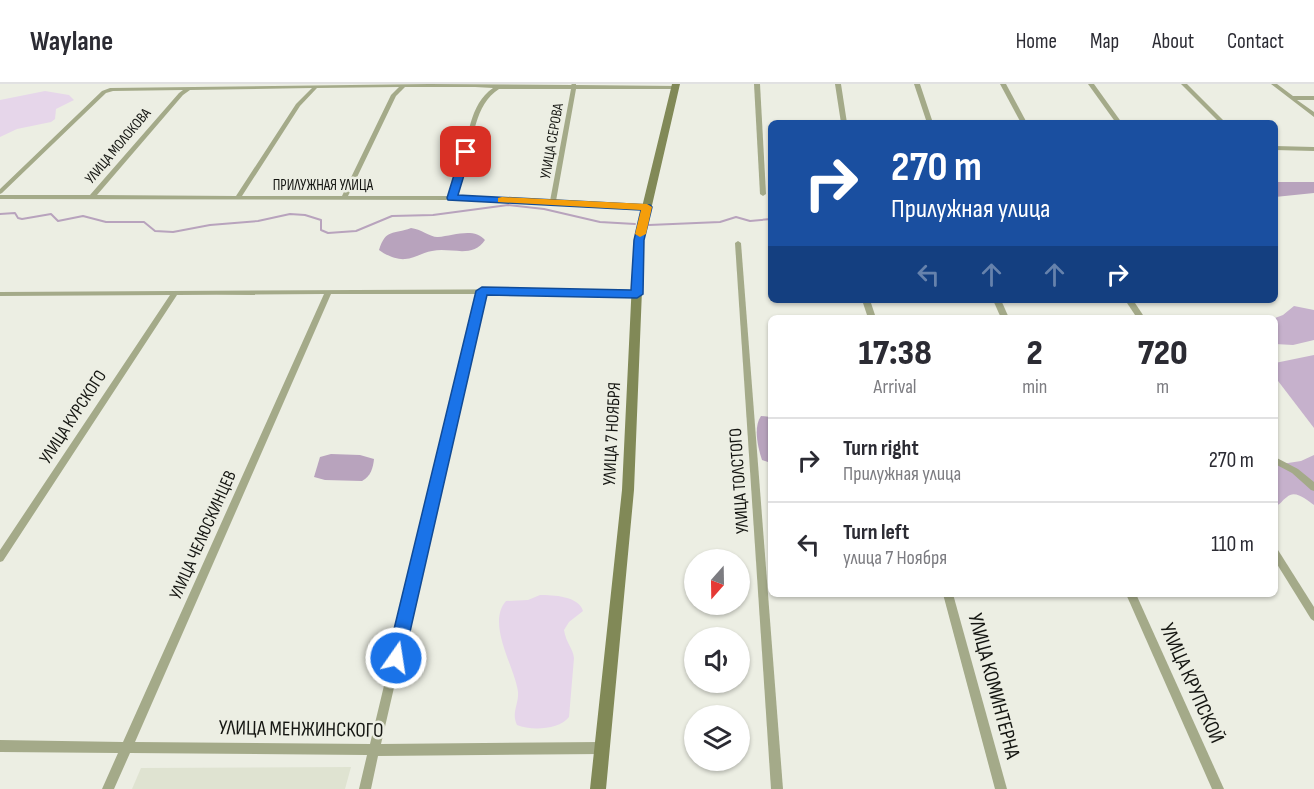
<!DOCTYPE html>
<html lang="en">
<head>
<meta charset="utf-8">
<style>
  body { margin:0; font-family:"Sofia Sans Condensed",sans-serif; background:#f2f2f3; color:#2b2b33; height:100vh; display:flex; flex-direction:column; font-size:22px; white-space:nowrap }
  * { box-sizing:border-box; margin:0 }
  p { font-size:20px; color:#7c7c81 }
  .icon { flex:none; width:33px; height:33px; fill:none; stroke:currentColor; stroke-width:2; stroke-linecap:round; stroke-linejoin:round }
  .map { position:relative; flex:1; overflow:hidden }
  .panel { position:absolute; left:768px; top:231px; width:510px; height:282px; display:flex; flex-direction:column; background:#fff; border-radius:9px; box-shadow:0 2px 4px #0004 }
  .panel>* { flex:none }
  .top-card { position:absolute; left:768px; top:36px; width:510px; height:183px; border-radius:9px; box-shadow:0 2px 4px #0004; background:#1a4fa0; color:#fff; overflow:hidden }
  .needle { width:39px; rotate:200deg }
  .buttons { position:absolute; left:684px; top:465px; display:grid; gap:12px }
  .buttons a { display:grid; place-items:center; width:66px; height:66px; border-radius:50%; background:#fff; box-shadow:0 2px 4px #0004; font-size:30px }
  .pin { position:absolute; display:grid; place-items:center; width:51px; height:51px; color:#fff; margin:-26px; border-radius:12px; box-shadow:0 3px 9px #0006 }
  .me { position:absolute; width:66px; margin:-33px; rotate:13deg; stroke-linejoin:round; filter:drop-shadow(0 0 4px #0008) }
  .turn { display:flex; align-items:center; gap:21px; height:126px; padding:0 24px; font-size:27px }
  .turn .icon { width:78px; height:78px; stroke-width:2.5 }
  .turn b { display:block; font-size:42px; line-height:51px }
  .lanes { display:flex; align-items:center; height:57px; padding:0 24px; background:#0003; justify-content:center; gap:30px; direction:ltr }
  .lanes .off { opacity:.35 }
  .eta { display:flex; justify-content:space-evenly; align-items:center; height:102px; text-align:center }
  .eta b { font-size:36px; font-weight:800; line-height:42px }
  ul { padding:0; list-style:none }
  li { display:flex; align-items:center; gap:18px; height:84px; padding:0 24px; border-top:2px solid #e1e1e2 }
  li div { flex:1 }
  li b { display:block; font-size:22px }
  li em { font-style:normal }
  header { display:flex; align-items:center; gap:36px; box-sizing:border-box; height:84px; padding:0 30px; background:#fff; border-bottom:2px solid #e1e1e2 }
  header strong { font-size:28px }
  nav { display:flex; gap:33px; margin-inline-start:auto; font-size:21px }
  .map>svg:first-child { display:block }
  .built { fill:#dfe3d1 }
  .green { fill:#e6d6ea }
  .forest { fill:#c6b1cc }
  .water { fill:#b8a3bd }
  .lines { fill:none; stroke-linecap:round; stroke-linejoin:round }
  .stream { stroke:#b8a3bd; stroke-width:2 }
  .street { fill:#a4aa89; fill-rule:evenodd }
  .secondary { fill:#818957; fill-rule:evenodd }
  .route { fill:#1a73e8; stroke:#114b97; stroke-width:1.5 }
  .slow { fill:#f59e0b }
  .labels { text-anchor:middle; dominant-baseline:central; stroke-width:5; stroke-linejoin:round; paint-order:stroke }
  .far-street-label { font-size:15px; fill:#151612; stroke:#eceee3 }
  .street-label { font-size:18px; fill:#151612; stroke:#eceee3 }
  .near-street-label { font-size:21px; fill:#151612; stroke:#eceee3 }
</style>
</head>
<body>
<header>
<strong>Waylane</strong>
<nav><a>Home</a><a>Map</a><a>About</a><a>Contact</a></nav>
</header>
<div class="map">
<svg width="1314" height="705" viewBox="0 0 1314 705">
  <rect width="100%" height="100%" fill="#eceee3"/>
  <!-- built -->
  <polygon class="built" points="351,683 345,705 132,705 141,684"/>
  <!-- green -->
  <g class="green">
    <polygon points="45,7 69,11 74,16 56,25 55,35 51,38 17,45 0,53 0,16"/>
    <path d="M 540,511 C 553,511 579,512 583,527 L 569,538 L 564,546 C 566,559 573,564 574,574 L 569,633 C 559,646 531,647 517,641 C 511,629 519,620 518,608 C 515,583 486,540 506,517 L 528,516 Z"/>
  </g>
  <!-- forest -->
  <g class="forest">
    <polygon points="1294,222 1314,226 1314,256 1293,261 1275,260 1275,234 1283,231"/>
    <polygon points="1314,271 1314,344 1275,293 1275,279"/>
    <path d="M 1314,371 L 1314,421 C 1307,416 1295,405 1287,413 C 1281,417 1282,420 1275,422 L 1275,381 L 1301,377 Z"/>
  </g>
  <!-- water -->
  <g class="water">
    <polygon points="1275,98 1314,98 1314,109 1275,113"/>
    <path d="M 411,144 C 421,145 432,154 438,153 C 453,152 474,143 485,156 C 473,175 451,163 432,167 C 423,168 414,175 405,175 C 398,176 385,171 379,166 C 386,144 393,151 411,144 Z"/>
    <path d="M 761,332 L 771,333 L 771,379 L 762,376 C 758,364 753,343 761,332 Z"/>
    <path d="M 331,370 L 360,371 L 374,375 C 373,384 371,392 362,397 L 325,396 L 314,393 L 320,373 Z"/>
  </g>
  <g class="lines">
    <!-- stream -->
    <g class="stream">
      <polyline points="0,130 15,129 18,134 22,135 51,130 58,137 83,132 106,138 144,138 155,147 173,148 210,141 258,137 290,130 305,131 321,136 321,146 328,149 356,147 392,132 433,131 508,121 544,125 600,138 635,140"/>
      <polyline points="649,141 720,138 736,133 750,137 771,135"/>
    </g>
    <!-- street -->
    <g class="street">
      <path d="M 429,0 C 476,0 524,1 571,1 L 572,0 L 576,0 L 576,1 L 678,2 L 679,3 L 676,5 L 576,5 L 556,117 L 647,121 L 650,123 L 647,125 L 452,116 L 0,115 L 0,111 L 90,111 L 179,9 L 183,6 L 113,7 L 106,9 L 2,109 L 0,110 L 0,105 L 102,7 L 110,4 ZM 399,3 L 391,11 L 342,112 L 242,112 L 300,22 L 317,4 ZM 405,3 L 475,3 L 493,4 C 469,20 468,56 461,81 C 457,91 453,101 449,112 L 348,112 L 396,12 ZM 312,4 L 296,20 L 236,112 L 97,111 L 183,11 L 190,6 ZM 499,5 L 571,5 L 550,117 L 455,112 C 458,102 463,92 466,81 C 474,55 474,21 499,5 Z"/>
      <polygon points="754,0 760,0 766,110 763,112 760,110"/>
      <polygon points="835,0 841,0 847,39 841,39"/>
      <polygon points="914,0 920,0 933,39 927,39"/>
      <polygon points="1000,0 1006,0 1027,39 1021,39"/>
      <polygon points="1088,0 1094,0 1122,39 1116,39"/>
      <polygon points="1181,0 1187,0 1226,39 1220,39"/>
      <polygon points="1271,0 1277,0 1293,12 1314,12 1314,16 1297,16 1314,28 1314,33"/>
      <polygon points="1275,62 1314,63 1314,67 1275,66"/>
      <polygon points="738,157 741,159 783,705 771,705 735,159"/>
      <path d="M 547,205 L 637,208 L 640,210 L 637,212 L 547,209 L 485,210 L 381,660 L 601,658 L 605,660 L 607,664 L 605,668 L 601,670 L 378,672 L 371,705 L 359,705 L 367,671 L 130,669 L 114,705 L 102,705 L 118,669 L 0,668 L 0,656 L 123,658 L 324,210 L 177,211 L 3,477 L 0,478 L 0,466 L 170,211 L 0,212 L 0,208 ZM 331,210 L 478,210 L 370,660 L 135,658 Z"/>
      <polygon points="862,216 870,216 876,234 868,234"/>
      <polygon points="993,216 1001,216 1009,234 1001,234"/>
      <polygon points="1125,216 1133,216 1145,234 1137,234"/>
      <polygon points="1275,373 1298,385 1314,398 1314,407 1311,406 1292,389 1275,380"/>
      <polygon points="1275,465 1278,466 1314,523 1314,537 1311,535 1275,477"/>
      <polygon points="943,510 953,510 1007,705 995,705"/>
      <polygon points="1126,510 1136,510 1224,705 1212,705"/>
    </g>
    <!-- secondary -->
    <polygon class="secondary" points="672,0 680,0 644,156 634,406 606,705 590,705 622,406 634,156"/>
  </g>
  <!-- route -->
  <polygon class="route" points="466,65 471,68 458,111 650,121 652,123 644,156 643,210 637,214 487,211 404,574 402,580 396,582 390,580 387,574 476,207 482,203 631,206 634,156 641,126 448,116 447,114 461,68"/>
  <!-- slow -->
  <polygon class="slow" points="502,113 647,120 652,123 646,150 640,153 635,150 641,126 498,118 498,114"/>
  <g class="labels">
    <!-- far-street labels -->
    <g class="far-street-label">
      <text transform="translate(552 57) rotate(-80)">УЛИЦА СЕРОВА</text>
      <text transform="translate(118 62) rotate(-50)">УЛИЦА МОЛОКОВА</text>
      <text x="323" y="101">ПРИЛУЖНАЯ УЛИЦА</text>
    </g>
    <!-- street labels -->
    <g class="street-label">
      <text transform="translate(73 333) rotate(-57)">УЛИЦА КУРСКОГО</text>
      <text transform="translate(612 350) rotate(-87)">УЛИЦА 7 НОЯБРЯ</text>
      <text transform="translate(739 397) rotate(-94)">УЛИЦА ТОЛСТОГО</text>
      <text transform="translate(203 451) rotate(-66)">УЛИЦА ЧЕЛЮСКИНЦЕВ</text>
    </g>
    <!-- near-street labels -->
    <g class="near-street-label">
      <text transform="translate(1192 599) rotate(66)">УЛИЦА КРУПСКОЙ</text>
      <text transform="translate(994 602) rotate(75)">УЛИЦА КОМИНТЕРНА</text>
      <text transform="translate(301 645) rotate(1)">УЛИЦА МЕНЖИНСКОГО</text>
    </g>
  </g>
</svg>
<div class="buttons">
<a><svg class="needle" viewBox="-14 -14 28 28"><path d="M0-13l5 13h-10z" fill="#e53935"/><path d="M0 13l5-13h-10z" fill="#7c7c81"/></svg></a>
<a><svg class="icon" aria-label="sound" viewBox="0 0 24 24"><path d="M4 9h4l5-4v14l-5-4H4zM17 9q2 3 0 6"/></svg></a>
<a><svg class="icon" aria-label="layers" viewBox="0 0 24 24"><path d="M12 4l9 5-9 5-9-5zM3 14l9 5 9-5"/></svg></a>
</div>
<div class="pin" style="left:466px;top:68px;background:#d93025"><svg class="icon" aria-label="arrive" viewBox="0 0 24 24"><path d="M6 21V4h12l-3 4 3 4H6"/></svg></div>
<svg class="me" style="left:396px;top:574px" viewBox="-20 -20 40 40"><circle r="17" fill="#1a73e8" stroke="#fff" stroke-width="3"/><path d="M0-11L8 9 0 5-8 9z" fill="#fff"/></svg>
<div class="top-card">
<div class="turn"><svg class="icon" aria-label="right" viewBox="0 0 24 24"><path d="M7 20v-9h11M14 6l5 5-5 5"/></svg><div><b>270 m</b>Прилужная улица</div></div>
<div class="lanes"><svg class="icon off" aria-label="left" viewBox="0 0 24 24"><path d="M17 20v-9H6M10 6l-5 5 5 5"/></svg><svg class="icon off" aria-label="ahead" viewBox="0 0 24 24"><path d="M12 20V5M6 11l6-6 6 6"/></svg><svg class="icon off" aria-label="ahead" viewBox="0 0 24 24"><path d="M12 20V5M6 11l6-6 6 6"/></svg><svg class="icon" aria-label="right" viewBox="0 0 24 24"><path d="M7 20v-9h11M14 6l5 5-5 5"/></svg></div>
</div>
<section class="panel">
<div class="eta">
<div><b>17:38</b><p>Arrival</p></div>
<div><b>2</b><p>min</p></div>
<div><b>720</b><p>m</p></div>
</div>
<ul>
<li><svg class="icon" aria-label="right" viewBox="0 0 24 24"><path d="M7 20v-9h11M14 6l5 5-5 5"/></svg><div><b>Turn right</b><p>Прилужная улица</p></div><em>270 m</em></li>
<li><svg class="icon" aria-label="left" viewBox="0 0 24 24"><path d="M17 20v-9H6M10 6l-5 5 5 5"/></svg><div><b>Turn left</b><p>улица 7 Ноября</p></div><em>110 m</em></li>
</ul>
</section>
</div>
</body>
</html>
